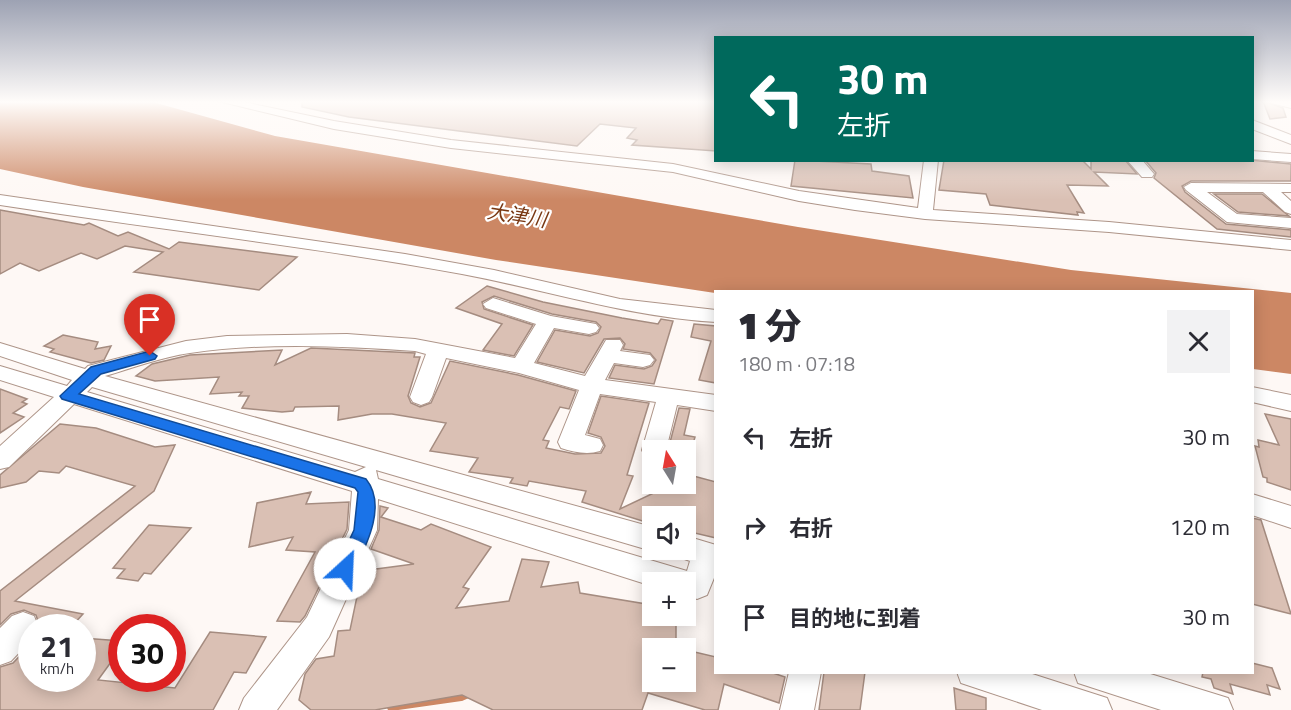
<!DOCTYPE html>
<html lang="ja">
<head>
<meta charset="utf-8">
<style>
  body { margin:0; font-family:"Titillium Web","Noto Sans JP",sans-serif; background:#f2f2f3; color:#2b2b33; height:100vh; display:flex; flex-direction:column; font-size:22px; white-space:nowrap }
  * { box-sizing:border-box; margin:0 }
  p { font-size:20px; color:#7c7c81 }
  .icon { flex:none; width:33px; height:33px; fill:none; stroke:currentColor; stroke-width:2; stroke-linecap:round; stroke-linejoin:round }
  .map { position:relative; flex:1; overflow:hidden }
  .details { position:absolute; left:714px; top:290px; width:540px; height:384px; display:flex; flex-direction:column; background:#fff; border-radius:0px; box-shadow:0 3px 15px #0003 }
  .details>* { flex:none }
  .top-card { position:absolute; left:714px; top:36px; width:540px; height:126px; border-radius:0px; box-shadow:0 3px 15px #0003; background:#00695c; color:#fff; overflow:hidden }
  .needle { width:39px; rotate:349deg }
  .buttons { position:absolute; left:642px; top:440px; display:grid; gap:12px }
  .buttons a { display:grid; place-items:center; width:54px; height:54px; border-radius:0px; background:#fff; box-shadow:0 3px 15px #0003; font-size:30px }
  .speed { position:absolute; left:18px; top:614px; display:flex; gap:12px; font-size:30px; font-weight:700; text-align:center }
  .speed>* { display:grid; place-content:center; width:78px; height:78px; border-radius:50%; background:#fff; box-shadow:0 3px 15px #0003; line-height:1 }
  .speed small { font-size:15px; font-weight:400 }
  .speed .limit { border:9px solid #d22; background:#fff; color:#111 }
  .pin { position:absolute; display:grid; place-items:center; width:51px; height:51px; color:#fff; margin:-62px -26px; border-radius:50% 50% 50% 0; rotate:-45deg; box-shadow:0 0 6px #0007 }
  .pin .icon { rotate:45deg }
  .me { position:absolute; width:66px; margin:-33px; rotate:25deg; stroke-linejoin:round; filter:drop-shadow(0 0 4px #0008) }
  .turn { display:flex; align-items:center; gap:21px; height:126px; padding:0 24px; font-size:27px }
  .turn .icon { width:78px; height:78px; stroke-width:2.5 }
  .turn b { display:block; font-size:42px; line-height:51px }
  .round { display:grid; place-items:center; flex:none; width:63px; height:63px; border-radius:0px; background:#f2f2f3 }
  .head { display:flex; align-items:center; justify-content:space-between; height:102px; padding:0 24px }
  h1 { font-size:36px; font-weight:800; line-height:45px }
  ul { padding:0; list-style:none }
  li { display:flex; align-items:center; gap:18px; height:90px; padding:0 24px }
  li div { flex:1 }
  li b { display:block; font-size:22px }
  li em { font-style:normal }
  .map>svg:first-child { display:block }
  .water { fill:#cc8764 }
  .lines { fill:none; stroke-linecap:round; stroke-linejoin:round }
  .stream { stroke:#cc8764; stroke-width:8 }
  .building { fill:#dac0b4; stroke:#a58c80; stroke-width:1.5 }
  .minor-casing { stroke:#ae9589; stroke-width:2 }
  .minor { fill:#fff; fill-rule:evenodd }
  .route { fill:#1a73e8; stroke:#114b97; stroke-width:1.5 }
  .labels { text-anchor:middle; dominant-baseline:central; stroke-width:4.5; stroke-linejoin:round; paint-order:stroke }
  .far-water-label { font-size:20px; font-style:italic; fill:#793813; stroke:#fff }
</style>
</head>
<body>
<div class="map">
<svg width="1291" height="710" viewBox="0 0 1291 710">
  <rect width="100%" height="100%" fill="#fef8f5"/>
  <!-- water -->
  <polygon class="water" points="0,101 149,101 275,136 798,227 1071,270 1291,293 1291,374 1253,369 1252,291 715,293 496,260 83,187 0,169"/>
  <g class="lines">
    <!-- stream -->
    <polyline class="stream" points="391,707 461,697 470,693"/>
  </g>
  <!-- building -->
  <g class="building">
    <polygon points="302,101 716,101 716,151 632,145 637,140 627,138 636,128 600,124 577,146 349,117 302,107"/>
    <polygon points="1263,101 1283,108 1286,117 1270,119"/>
    <polygon points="795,160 871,164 872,171 909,176 913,198 791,186"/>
    <polygon points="944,160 1082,160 1091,169 1091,160 1125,160 1137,174 1094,172 1108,186 1067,185 1084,213 1077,212 1078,215 990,205 986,194 939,190"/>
    <polygon points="1145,160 1250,160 1291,164 1291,181 1191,181 1182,186 1185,192 1226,224 1291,230 1291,237 1217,229 1154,178 1156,173"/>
    <polygon points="1214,194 1262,194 1289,216 1238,212"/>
    <polygon points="0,210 84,225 89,223 118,236 128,232 169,249 179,242 297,257 259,290 134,272 163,252 125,246 97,259 81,253 39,271 20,263 0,274"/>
    <polygon points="487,286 543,302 622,318 658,324 661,319 673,321 654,384 609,378 615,365 644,369 652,366 656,360 650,353 623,349 625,344 620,338 604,339 584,373 537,362 555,330 590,336 598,333 601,327 596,322 552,314 494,296 482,302 484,309 533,325 514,356 483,350 502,324 456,308"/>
    <polygon points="694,324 716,326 716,383 699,380 711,341 691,337"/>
    <polygon points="63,335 98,342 95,349 111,346 104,360 91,363 50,352 54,349 44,346"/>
    <polygon points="311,348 415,353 414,357 420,357 408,396 411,403 420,407 431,403 450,361 518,375 576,391 569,409 560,407 543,440 549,441 546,448 575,454 601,453 605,446 601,437 588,433 601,396 649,403 627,475 633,476 620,509 662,489 678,493 682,483 686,483 686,474 716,482 716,538 686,531 686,516 652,516 652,524 582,502 586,491 529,481 527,486 510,483 513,478 469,472 478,458 430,451 446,423 392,414 372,414 338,420 339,406 295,407 293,411 282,412 242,408 249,396 239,396 242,392 210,394 219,377 155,381 136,376 152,364 190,355 282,350 275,365"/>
    <polygon points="0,389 27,399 22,402 27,404 13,413 24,417 0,433"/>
    <polygon points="679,408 690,409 684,435 695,437 691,450 668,450"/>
    <polygon points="1265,414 1291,419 1291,490 1267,482 1267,478 1263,477 1255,446 1259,447 1258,440 1279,445"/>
    <polygon points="60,424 96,428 155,447 175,445 154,491 15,601 83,614 71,627 40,627 36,615 24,610 11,614 0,625 0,591 135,486 66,466 59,473 39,471 26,482 0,488 0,475"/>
    <polygon points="311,492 306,504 349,502 347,529 305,616 300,622 277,621 315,552 286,550 293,537 249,547 257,503"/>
    <polygon points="380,506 388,508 381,517 421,530 431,524 491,547 463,587 469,589 456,608 509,601 522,559 549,562 541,587 578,582 580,593 652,605 652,615 655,615 656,623 676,623 676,648 652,648 652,681 686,681 686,650 716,657 716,672 770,672 785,677 779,703 724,684 718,710 705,710 648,693 642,710 493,710 462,695 375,710 311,710 299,700 305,674 316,659 334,656 338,631 350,630 359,587 354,588 361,571 414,564 371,549 379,530"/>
    <polygon points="1252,518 1261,520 1291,614 1252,604"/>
    <polygon points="149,525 191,528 151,574 144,573 138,581 117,578 125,569 113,568"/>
    <polygon points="210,632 266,637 246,673 234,672 213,710 0,710 0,667 13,663 32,643 32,678 82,678 82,638 122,641 122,647 98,680 175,688"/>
    <polygon points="1252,663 1272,668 1280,689 1267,685 1270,695 1230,684 1233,694 1214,688 1211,679 1202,677 1203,672 1252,672"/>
    <polygon points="824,672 865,672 860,710 819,710"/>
    <polygon points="954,688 986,698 986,710 956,710"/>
  </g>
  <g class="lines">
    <defs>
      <g id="minor">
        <polygon points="218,101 239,101 334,121 451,140 673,164 799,191 918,208 924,160 938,160 933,210 1109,222 1291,240 1291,250 1109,232 925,219 855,210 799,201 673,172 451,148 334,129"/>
        <polygon points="1269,101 1291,101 1291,108 1271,103"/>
        <polygon points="1252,120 1291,135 1291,144 1252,129"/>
        <polygon points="1252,151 1291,154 1291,162 1252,159"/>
        <polygon points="1127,160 1142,160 1154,174 1152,177 1142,177"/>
        <polygon points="1191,183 1291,184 1291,192 1281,192 1291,201 1291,214 1285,212 1263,192 1207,192 1237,214 1291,218 1291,228 1227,222 1186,190 1184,187"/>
        <path d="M 0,195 L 405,254 L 494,270 L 620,299 L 716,310 L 716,322 C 628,317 547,290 462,274 C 309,246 154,229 0,205 Z"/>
        <path d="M 493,298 L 551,316 L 596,324 L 599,328 L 596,332 L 589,334 L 554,328 L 534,363 L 585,376 L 606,340 L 620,340 L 623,345 L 620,351 L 650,355 L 654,360 L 650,365 L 643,367 L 614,363 L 605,380 L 716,395 L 716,411 L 677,405 L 666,450 L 652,450 L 652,459 L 645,456 L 642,450 L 656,402 L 600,394 L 585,435 L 600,439 L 603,445 L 600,451 C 587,455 574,452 561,448 L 558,442 L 579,390 L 519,373 L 446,358 L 432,397 L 429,402 L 421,405 L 413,402 L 410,397 L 426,354 L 415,351 C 341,346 264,342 190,353 C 161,357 133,368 105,376 L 652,527 L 652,549 L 656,549 L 652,551 L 376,470 L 378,479 L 687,571 L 690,561 L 676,556 L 672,549 L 686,549 L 686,536 L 716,545 L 716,573 L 707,595 L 697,599 L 686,594 L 686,582 L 652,582 L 652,586 L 378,499 L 377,530 L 329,637 L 277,710 L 239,710 L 244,698 L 307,617 L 349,530 L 352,491 L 74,404 L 9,467 L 0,469 L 0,446 L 54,397 L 0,380 L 0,366 L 67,386 L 72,380 L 0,356 L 0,343 L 85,369 L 88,366 L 186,341 L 227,336 L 347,334 L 415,339 L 515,358 L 536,324 L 486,308 L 483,304 ZM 92,387 L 366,467 L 355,472 L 87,392 Z"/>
        <polygon points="1252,387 1291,395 1291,411 1252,402"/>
        <polygon points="1252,494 1291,506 1291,528 1252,515"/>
        <polygon points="23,612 34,616 38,626 32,627 32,639 11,661 0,665 0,628 12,616"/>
        <polygon points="789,672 821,672 814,710 780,710"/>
        <polygon points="957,672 1026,672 1107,698 1112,710 1042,710 961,683"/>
        <polygon points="1074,672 1144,672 1228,698 1233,710 1161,710 1078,683"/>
      </g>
    </defs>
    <!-- minor casing -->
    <use href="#minor" class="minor-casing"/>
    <!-- minor -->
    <use href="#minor" class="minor"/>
  </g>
  <!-- sky -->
  <linearGradient id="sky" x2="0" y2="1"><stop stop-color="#9da2b3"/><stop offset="0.51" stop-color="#fffcfa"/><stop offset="1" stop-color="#fffcfa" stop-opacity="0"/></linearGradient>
  <rect width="1291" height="200" fill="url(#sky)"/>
  <!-- route -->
  <path class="route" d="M 150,351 L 157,356 L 155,359 L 101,374 L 79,394 L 366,479 C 388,506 365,548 352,575 L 345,577 L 339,575 L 336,569 L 354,530 L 358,492 L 355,488 L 62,399 L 60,396 L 91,367 Z"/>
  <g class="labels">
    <!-- far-water labels -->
    <g class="far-water-label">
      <text transform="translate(517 215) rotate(9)">大津川</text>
    </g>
  </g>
</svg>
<div class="buttons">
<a><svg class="needle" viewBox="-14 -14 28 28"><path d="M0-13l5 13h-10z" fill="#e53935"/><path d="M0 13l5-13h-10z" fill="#7c7c81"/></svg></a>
<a><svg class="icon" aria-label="sound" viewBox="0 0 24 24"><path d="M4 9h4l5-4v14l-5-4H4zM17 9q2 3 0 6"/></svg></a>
<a>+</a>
<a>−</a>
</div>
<div class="speed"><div>21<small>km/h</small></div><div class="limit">30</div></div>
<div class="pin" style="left:150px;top:356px;background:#d93025"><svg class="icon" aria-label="arrive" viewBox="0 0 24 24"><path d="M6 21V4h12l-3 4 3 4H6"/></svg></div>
<svg class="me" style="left:345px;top:569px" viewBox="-20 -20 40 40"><circle r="19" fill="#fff"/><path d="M0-13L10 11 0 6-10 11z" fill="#1a73e8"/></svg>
<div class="top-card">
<div class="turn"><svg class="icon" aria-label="left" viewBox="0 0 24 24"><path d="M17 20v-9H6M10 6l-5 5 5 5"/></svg><div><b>30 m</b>左折</div></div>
</div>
<section class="details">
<div class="head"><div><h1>1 分</h1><p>180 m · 07:18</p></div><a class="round"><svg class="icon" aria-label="close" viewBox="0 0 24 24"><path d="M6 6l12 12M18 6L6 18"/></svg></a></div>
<ul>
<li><svg class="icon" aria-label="left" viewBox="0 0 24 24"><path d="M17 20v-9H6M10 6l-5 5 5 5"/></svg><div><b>左折</b></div><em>30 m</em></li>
<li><svg class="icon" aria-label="right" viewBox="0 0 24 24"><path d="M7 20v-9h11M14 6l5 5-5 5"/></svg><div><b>右折</b></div><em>120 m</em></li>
<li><svg class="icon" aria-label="arrive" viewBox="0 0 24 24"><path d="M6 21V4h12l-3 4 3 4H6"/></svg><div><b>目的地に到着</b></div><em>30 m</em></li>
</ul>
</section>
</div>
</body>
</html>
